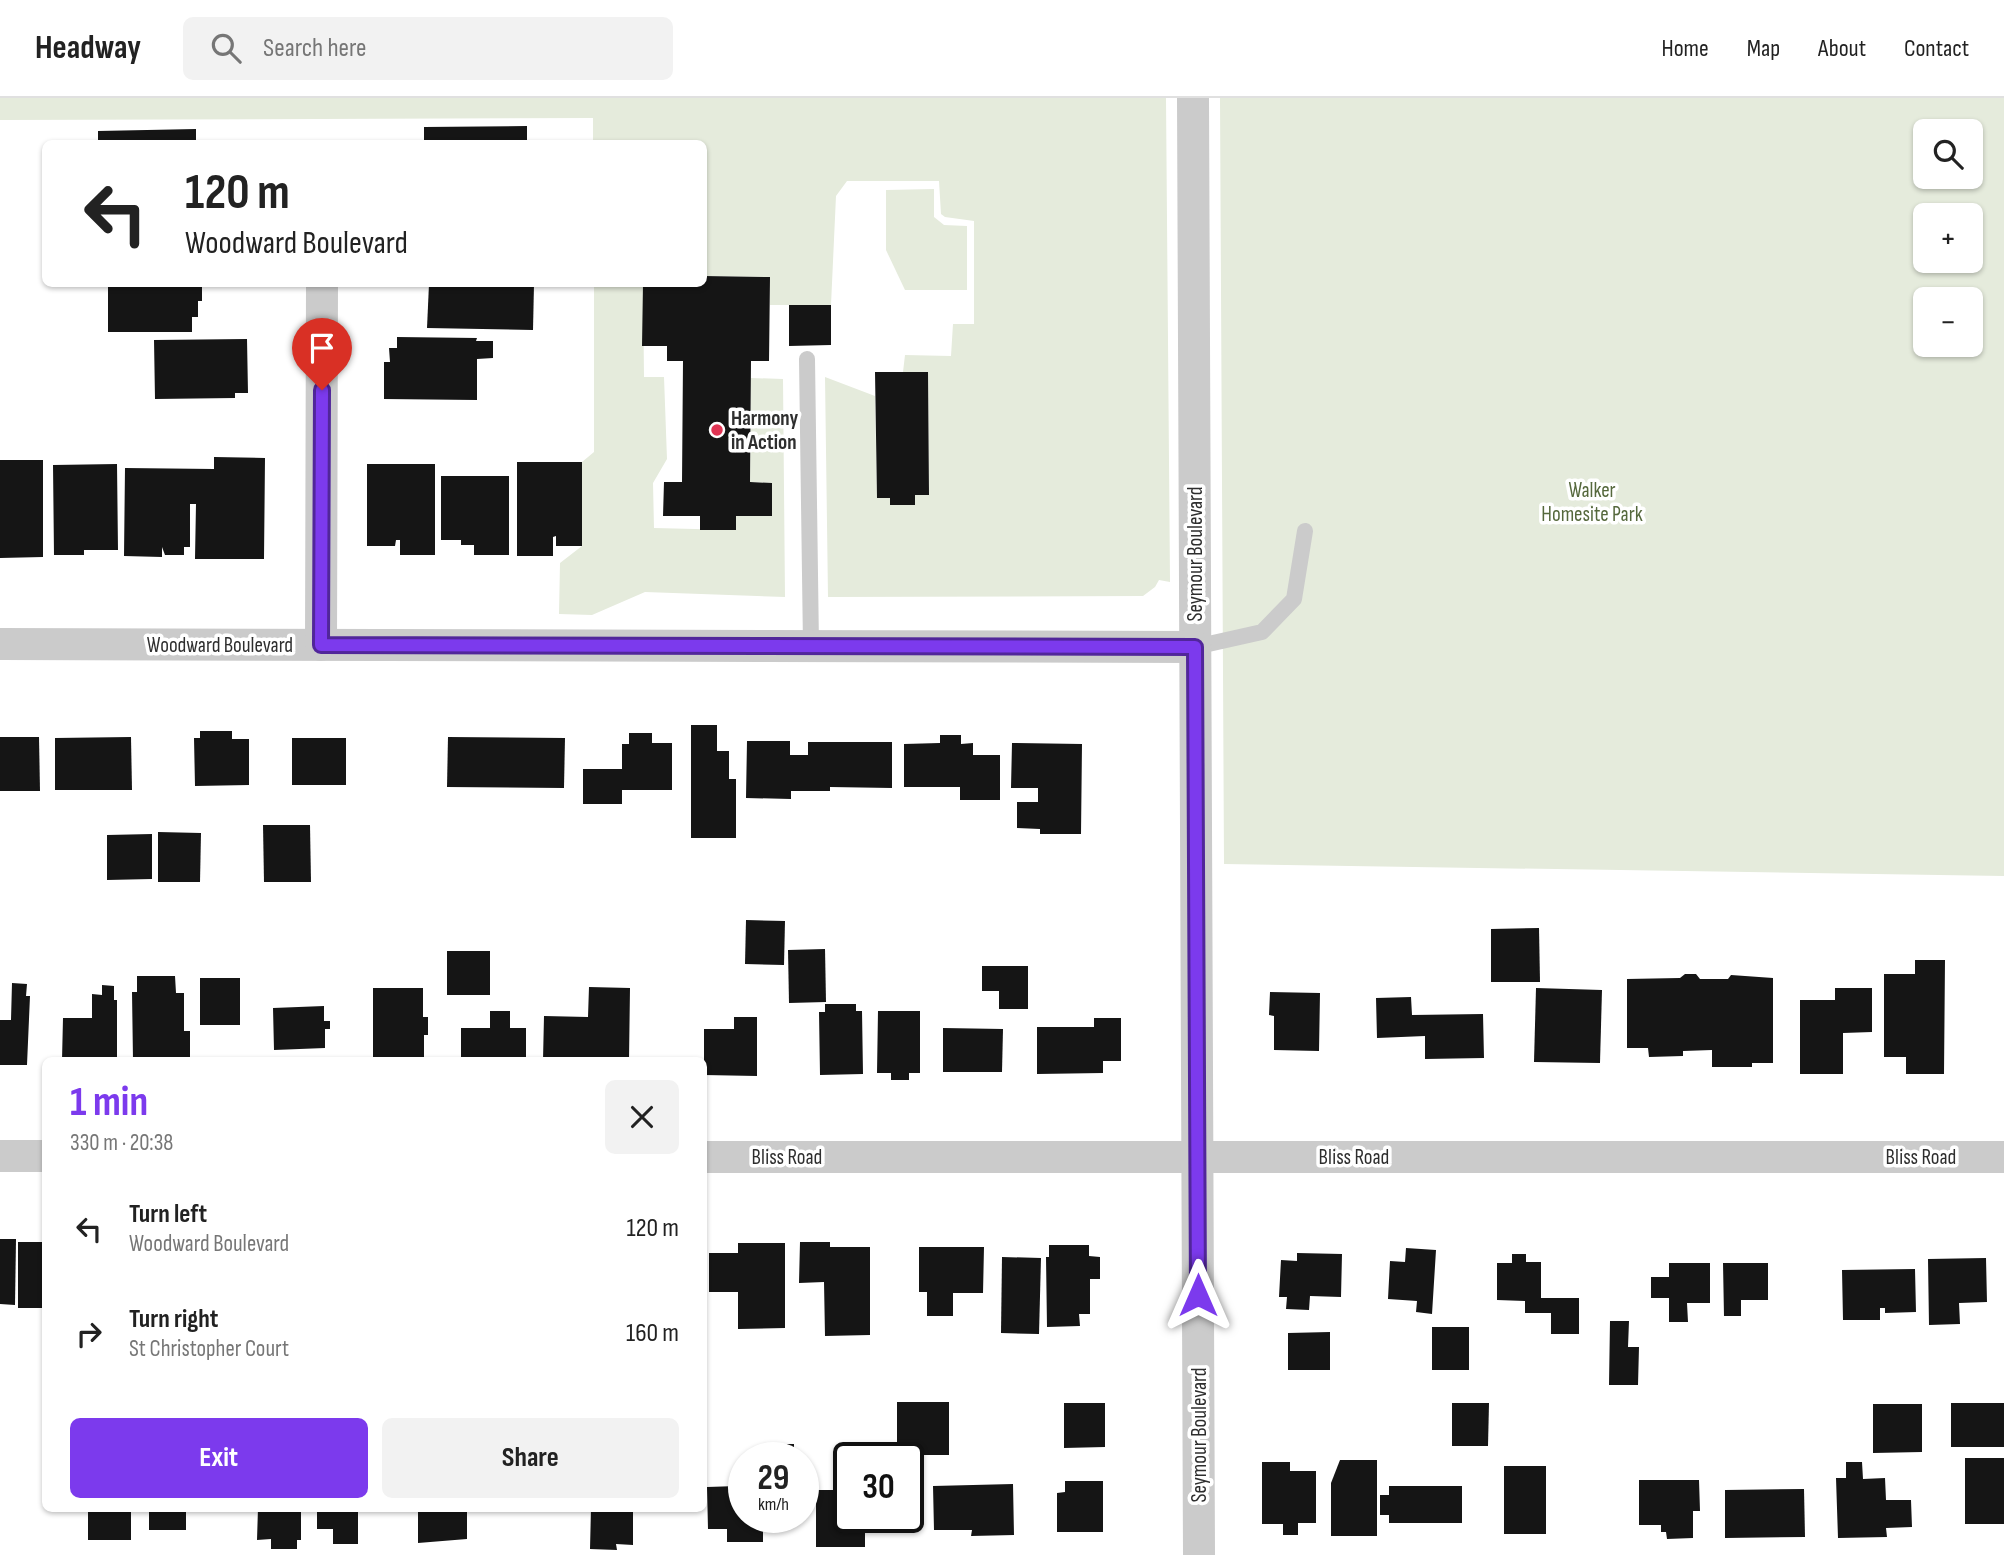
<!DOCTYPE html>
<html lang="en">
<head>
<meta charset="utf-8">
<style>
  body { margin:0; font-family:"Sofia Sans Condensed",sans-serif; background:#f2f2f2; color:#222; height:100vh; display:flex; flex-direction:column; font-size:26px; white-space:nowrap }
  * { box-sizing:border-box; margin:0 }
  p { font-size:23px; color:#767676 }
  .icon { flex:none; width:38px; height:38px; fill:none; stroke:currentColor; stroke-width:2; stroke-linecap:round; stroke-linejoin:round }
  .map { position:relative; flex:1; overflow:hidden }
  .sheet { position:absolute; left:42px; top:959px; width:665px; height:455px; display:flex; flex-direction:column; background:#fff; border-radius:10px; box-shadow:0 2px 5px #0004 }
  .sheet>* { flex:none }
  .hud { position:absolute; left:42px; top:42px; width:665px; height:147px; border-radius:10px; box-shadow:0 2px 5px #0004; background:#fff; color:#222; overflow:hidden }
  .tools { position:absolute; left:1913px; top:21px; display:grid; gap:14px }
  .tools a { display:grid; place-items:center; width:70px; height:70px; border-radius:10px; background:#fff; box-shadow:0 2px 5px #0004; font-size:35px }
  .speed { position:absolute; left:728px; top:1344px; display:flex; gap:14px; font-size:35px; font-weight:700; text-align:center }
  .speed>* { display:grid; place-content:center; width:91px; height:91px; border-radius:50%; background:#fff; box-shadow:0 2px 5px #0004; line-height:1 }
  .speed small { font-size:18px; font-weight:400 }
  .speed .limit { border:4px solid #111; border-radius:10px; background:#fff; color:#111 }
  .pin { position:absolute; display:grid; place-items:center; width:60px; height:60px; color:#fff; margin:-72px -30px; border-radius:50% 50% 50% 0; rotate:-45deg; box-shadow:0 0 7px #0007 }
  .pin .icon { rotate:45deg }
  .me { position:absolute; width:77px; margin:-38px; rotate:0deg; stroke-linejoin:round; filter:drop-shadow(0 0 5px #0008) }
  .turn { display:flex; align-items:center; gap:24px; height:147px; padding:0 28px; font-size:32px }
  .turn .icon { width:91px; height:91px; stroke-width:2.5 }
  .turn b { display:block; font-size:49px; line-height:60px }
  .round { display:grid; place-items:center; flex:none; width:74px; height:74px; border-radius:10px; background:#f2f2f2 }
  .summary { display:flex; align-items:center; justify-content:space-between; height:119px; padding:0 28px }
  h1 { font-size:42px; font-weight:700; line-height:52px; color:#7c3aed }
  .cta { display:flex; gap:14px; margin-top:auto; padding:14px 28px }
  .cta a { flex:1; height:80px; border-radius:10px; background:#7c3aed; color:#fff; font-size:28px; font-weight:700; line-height:80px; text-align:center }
  .cta a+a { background:#f2f2f2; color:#222 }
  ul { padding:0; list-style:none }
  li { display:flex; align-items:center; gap:21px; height:105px; padding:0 28px }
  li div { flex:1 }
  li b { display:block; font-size:26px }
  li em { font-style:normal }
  header { display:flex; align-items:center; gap:42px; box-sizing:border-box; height:98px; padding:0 35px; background:#fff; border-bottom:2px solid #e0e0e0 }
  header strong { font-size:33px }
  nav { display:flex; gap:38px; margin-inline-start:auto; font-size:24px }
  .search { width:490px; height:63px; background:#f2f2f2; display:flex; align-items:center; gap:18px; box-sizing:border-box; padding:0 24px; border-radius:10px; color:#767676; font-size:26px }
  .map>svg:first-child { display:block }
  .green { fill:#e5ebdc; fill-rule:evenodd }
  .building { fill:#151515 }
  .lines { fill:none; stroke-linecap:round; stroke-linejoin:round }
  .service { stroke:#cbcbcb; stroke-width:16 }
  .minor { stroke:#cbcbcb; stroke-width:32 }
  .route-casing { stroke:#51269a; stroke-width:18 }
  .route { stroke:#7c3aed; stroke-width:12 }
  .poi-dot { fill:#e03453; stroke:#fff; stroke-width:2.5 }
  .labels { text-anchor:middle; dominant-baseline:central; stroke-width:7; stroke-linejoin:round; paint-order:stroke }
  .poi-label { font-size:21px; font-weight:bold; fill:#2e2e2e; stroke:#fff; text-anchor:start }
  .park-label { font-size:21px; fill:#55683c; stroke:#fff }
  .street-label { font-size:21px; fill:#2e2e2e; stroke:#fff }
</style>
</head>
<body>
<header>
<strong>Headway</strong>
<div class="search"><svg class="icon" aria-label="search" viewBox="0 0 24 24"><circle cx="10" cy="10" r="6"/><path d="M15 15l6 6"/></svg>Search here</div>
<nav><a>Home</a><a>Map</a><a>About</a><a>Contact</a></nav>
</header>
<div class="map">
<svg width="2004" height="1457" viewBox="0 0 2004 1457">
  <rect width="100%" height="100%" fill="#fff"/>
  <!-- green -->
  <g class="green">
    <polygon points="0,0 1166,0 1170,484 1159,482 1155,489 1143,498 828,499 825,279 875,298 877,400 890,400 890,407 915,397 929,397 928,274 903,274 905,257 951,258 953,226 974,226 974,123 945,119 941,116 939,83 847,83 836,98 831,207 770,207 770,179 704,178 704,46 593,45 593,20 0,22"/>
    <path d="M 1220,0 L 2004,0 L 2004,778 L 1224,766 ZM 1925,33 L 1970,33 L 1970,79 L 1925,79 ZM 1925,117 L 1970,117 L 1970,163 L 1925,163 ZM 1925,201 L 1970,201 L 1970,247 L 1925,247 Z"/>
    <polygon points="934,91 934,119 944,127 967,128 967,192 905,192 886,152 886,92"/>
    <polygon points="594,186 643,186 644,279 664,279 667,361 653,385 654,430 736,432 736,418 771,418 772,385 750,384 751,280 783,281 785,499 645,494 592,517 559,516 560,465 582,448 582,364 594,354"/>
  </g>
  <!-- building -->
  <g class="building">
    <polygon points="527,28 527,46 424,46 424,29"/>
    <polygon points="196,31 196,46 98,46 98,33"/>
    <polygon points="704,178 770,179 769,263 751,263 750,384 772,385 772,418 736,418 736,432 700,432 700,418 663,418 664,384 682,384 683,263 667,263 667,248 642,248 643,186 704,186"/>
    <polygon points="108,186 202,186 202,203 198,203 198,219 192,219 192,234 108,234"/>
    <polygon points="429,186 534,186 533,232 427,230"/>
    <polygon points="789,207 831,207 831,247 789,248"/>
    <polygon points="397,239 477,240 476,243 493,243 493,260 477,261 477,302 384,301 384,264 390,264 389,250 397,250"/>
    <polygon points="247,241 248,295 235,295 235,300 155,301 154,242"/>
    <polygon points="875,274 928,274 929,397 915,397 915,407 890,407 890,400 877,400"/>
    <polygon points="214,359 265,360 264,461 195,461 196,406 190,406 190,449 184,449 184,457 165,457 162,449 162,459 124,458 125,370 214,371"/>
    <polygon points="0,362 43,362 43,459 0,460"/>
    <polygon points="517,364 582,364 582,448 556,448 556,438 553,439 553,458 517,458"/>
    <polygon points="117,366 118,452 84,452 84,457 54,457 53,367"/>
    <polygon points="367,366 435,366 435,457 400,457 400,442 396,442 395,448 367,448"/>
    <polygon points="441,378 509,378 509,457 474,457 474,447 461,447 461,442 441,442"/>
    <polygon points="691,627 717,627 717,653 729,653 729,681 736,681 736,740 691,740"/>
    <polygon points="200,633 232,633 232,641 249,641 249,687 195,688 194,640 200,640"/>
    <polygon points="629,635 652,635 652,645 672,645 672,692 622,692 622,706 583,706 583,671 622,671 622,646 629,646"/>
    <polygon points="940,637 961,637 961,646 973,645 973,657 1000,657 1000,702 960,702 960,689 904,689 904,646 940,645"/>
    <polygon points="0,639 39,639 40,693 0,693"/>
    <polygon points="131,639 132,692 55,692 55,640"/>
    <polygon points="448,639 565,640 564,690 447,689"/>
    <rect x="292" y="640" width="54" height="47"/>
    <polygon points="747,643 790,643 790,657 808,657 808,644 892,644 892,690 830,689 830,693 791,693 791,701 746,700"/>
    <polygon points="1012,645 1082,646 1081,736 1040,736 1040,731 1017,730 1017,704 1038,704 1038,690 1011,690"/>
    <polygon points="263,727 310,727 311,784 264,784"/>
    <polygon points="158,734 201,735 200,784 158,784"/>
    <polygon points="152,736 152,781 107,782 107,737"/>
    <polygon points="746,822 785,823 784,867 745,866"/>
    <polygon points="1539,830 1540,884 1491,884 1491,831"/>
    <polygon points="825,851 826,904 789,905 788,852"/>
    <rect x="447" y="853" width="43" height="44"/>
    <polygon points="1915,862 1945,862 1944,976 1906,976 1906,959 1884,959 1884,876 1915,876"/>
    <polygon points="982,868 1028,868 1028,911 999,911 999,893 982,893"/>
    <polygon points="1685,876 1696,876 1700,881 1728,881 1731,877 1773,880 1773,965 1752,965 1752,969 1712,969 1712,952 1683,953 1683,958 1649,959 1648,950 1627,950 1627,881 1680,880"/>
    <polygon points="137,878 175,878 176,895 184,895 184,933 190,933 190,962 133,962 132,894 137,894"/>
    <rect x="200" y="880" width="40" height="47"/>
    <polygon points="12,885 27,886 26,898 30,898 27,967 0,967 0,922 11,922"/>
    <polygon points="102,887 114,888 114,902 117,902 117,962 62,962 63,920 92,920 92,896 102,897"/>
    <polygon points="589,889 630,890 629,962 543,962 544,918 588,919"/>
    <polygon points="373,890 423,890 423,919 428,919 428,937 424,937 424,962 373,962"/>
    <polygon points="1536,890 1602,892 1600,965 1534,964"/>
    <polygon points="1835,890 1872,890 1872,934 1843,935 1843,976 1800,976 1800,902 1835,902"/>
    <polygon points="1270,894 1320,895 1319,953 1274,952 1274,918 1269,917"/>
    <polygon points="1411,899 1412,917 1483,916 1484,960 1425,961 1425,938 1377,940 1376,900"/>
    <polygon points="825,906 856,906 856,913 862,913 863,976 820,977 819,914 825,914"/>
    <polygon points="324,908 324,923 330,923 330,931 325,931 325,950 274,952 273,910"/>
    <polygon points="490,913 510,913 510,930 526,930 526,962 461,962 461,930 490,930"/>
    <polygon points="878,913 920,913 920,975 909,975 909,982 891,982 891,975 877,975"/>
    <polygon points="734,919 757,919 757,978 704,977 704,931 734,931"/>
    <polygon points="1094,920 1121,920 1121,963 1103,963 1103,975 1037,976 1037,929 1094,929"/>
    <polygon points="943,930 1003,931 1002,974 943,974"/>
    <polygon points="0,1141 16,1141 15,1207 0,1206"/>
    <rect x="18" y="1144" width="28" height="66"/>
    <polygon points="800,1144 830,1144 830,1149 870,1149 870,1237 825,1238 824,1184 799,1185"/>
    <polygon points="738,1145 785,1145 785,1230 738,1231 738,1194 709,1194 709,1155 738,1155"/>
    <polygon points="1049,1147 1089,1147 1089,1158 1100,1159 1100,1181 1090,1181 1090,1216 1079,1216 1080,1228 1047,1229 1046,1159 1049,1159"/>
    <polygon points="919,1149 984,1149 983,1195 953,1195 953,1218 927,1218 927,1194 919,1194"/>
    <polygon points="1406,1150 1436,1152 1432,1216 1416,1214 1417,1203 1388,1201 1390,1163 1405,1164"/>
    <polygon points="1297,1155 1342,1156 1341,1199 1310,1198 1309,1212 1286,1211 1287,1199 1279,1199 1281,1162 1297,1163"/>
    <polygon points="1512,1156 1526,1156 1526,1164 1541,1164 1541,1200 1579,1200 1579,1236 1551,1236 1551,1215 1525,1215 1525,1203 1497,1202 1497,1165 1512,1165"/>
    <polygon points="1002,1159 1041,1160 1039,1236 1001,1235"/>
    <polygon points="1986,1160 1987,1204 1959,1205 1960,1226 1929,1227 1928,1161"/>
    <polygon points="1669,1165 1710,1165 1710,1205 1687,1205 1688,1224 1669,1224 1669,1200 1651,1200 1651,1179 1669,1179"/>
    <polygon points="1723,1165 1768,1165 1768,1202 1741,1202 1741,1218 1724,1218"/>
    <polygon points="1915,1171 1916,1214 1885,1215 1885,1210 1880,1210 1880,1222 1843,1222 1842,1172"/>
    <polygon points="1610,1223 1629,1223 1628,1249 1639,1249 1638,1287 1609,1287"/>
    <rect x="1432" y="1229" width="37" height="43"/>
    <polygon points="1330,1234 1330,1272 1288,1272 1288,1235"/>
    <rect x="897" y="1304" width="52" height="53"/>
    <polygon points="1064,1305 1105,1305 1105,1349 1064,1350"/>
    <polygon points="1452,1305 1489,1305 1488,1348 1452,1348"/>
    <rect x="1951" y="1305" width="53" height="44"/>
    <polygon points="1873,1306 1922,1306 1922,1354 1873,1355"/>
    <polygon points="764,1346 794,1346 794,1360 765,1360"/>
    <rect x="1965" y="1360" width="39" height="66"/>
    <polygon points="1340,1362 1377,1362 1377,1438 1331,1438 1331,1385"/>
    <polygon points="1262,1364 1290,1364 1290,1373 1316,1373 1316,1425 1298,1425 1298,1437 1283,1437 1283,1426 1262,1426"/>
    <polygon points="1846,1364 1862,1364 1863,1381 1885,1380 1886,1402 1911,1402 1912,1429 1886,1430 1887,1439 1838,1440 1836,1380 1846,1380"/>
    <rect x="1504" y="1368" width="42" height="68"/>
    <polygon points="737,1370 744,1370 744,1419 763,1419 763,1444 727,1444 727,1431 708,1431 707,1389 738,1388"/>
    <polygon points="1639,1382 1699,1382 1700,1413 1693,1413 1693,1440 1667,1441 1666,1434 1661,1434 1661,1427 1639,1427"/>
    <polygon points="1065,1383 1103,1383 1103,1434 1057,1434 1057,1395 1065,1394"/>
    <polygon points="1013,1386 1014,1437 971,1438 972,1432 934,1432 933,1388"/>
    <polygon points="1389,1388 1462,1388 1462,1425 1389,1425 1389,1417 1380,1417 1380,1397 1389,1397"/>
    <polygon points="1804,1391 1805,1439 1725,1440 1725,1392"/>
    <polygon points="816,1392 849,1392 849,1419 865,1419 865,1449 816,1449"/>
    <rect x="88" y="1410" width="43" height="32"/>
    <rect x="149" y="1410" width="37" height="22"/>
    <polygon points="258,1410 301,1410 301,1442 297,1442 297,1451 271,1451 271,1441 257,1442"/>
    <polygon points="317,1410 358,1410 358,1446 333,1446 333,1431 317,1431"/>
    <polygon points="418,1410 467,1410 467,1441 418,1445"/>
    <polygon points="591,1410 633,1410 633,1447 616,1446 617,1452 590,1451"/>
  </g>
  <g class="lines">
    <!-- service -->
    <g class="service">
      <polyline points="807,261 811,548"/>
      <polyline points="1195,549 1262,534 1294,501 1305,433"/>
    </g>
    <!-- minor -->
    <g class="minor">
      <polyline points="1193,0 1199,1457"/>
      <polyline points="0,546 1195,549"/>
      <polyline points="321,547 322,186"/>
      <polyline points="0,1058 46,1058"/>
      <polyline points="704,1059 2004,1059"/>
    </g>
  </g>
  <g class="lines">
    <defs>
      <polyline id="route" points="322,292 321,547 1195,549 1198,1197"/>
    </defs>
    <!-- route casing -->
    <use href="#route" class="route-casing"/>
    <!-- route -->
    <use href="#route" class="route"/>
  </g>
  <!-- markers -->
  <circle class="poi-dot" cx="717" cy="332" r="7"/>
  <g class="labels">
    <!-- poi labels -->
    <g class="poi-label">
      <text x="731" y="320">Harmony<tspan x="731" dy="24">in Action</tspan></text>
    </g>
    <!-- park labels -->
    <g class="park-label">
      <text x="1592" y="392">Walker<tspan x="1592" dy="24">Homesite Park</tspan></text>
    </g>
    <!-- street labels -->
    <g class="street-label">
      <text transform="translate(1195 456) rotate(-90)">Seymour Boulevard</text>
      <text x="220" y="547">Woodward Boulevard</text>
      <text x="787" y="1059">Bliss Road</text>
      <text x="1354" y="1059">Bliss Road</text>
      <text x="1921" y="1059">Bliss Road</text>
      <text transform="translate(1199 1337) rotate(-90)">Seymour Boulevard</text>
    </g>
  </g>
</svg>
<div class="tools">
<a><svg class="icon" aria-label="search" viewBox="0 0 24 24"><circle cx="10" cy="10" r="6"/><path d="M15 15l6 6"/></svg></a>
<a>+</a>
<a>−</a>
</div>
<div class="speed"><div>29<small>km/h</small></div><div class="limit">30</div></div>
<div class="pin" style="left:322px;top:292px;background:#d93025"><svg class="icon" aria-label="arrive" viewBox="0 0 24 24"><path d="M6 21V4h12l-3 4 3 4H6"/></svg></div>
<svg class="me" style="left:1198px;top:1197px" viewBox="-20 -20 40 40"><path d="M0-17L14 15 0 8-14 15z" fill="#7c3aed" stroke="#fff" stroke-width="4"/></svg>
<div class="hud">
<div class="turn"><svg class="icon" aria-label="left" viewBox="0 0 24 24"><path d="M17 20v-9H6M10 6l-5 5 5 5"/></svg><div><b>120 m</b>Woodward Boulevard</div></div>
</div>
<section class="sheet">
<div class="summary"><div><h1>1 min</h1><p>330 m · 20:38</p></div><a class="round"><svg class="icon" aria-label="close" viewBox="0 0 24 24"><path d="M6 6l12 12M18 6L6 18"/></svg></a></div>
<ul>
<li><svg class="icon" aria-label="left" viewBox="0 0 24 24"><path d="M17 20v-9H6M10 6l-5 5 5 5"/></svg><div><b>Turn left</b><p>Woodward Boulevard</p></div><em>120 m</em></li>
<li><svg class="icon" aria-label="right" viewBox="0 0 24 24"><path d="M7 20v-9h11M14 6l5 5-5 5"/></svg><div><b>Turn right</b><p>St Christopher Court</p></div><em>160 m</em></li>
</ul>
<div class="cta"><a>Exit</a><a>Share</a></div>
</section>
</div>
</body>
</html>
